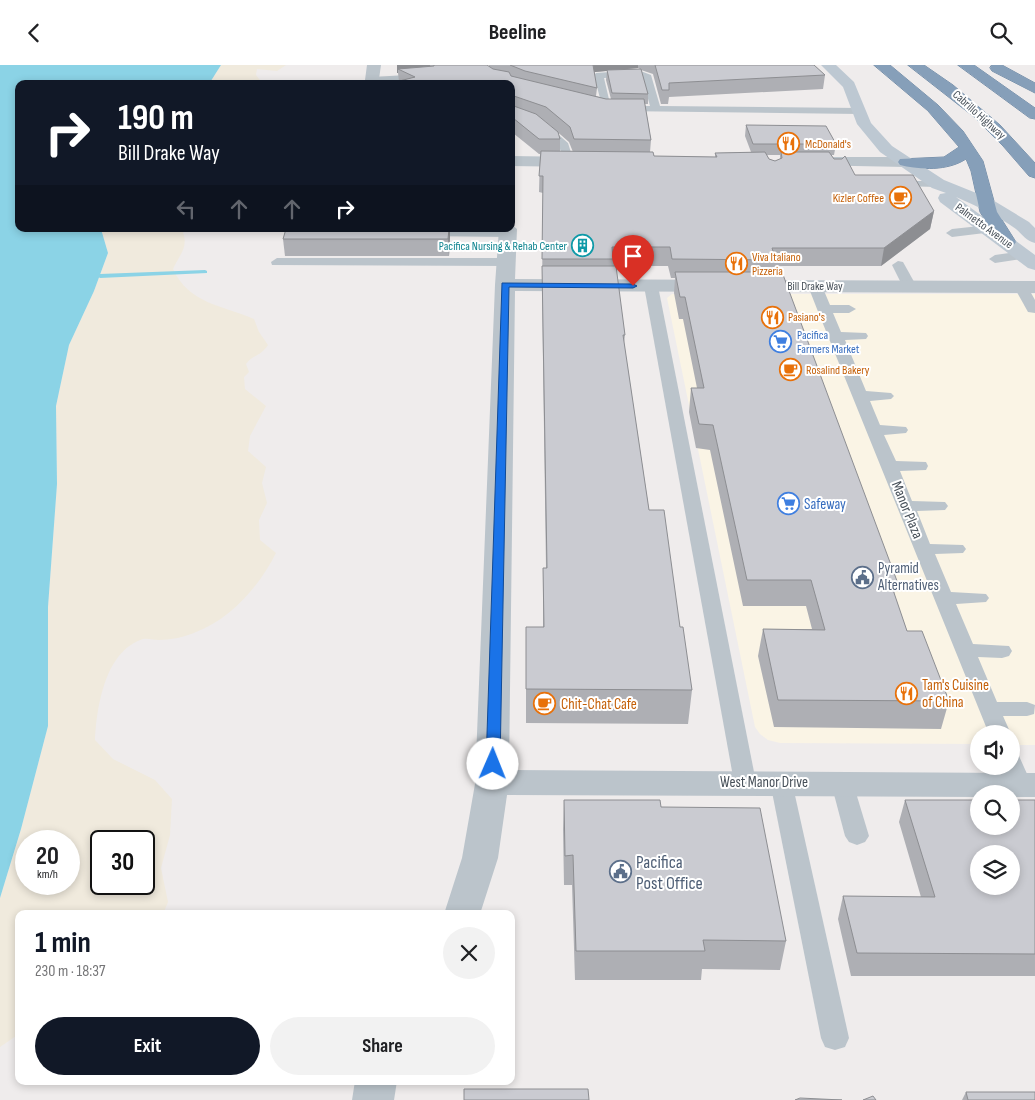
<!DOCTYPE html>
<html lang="en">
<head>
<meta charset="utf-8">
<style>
  body { margin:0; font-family:"Sofia Sans Condensed",sans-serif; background:#f2f2f2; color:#202124; height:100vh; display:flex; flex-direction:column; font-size:19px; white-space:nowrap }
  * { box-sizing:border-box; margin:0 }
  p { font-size:16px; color:#757577 }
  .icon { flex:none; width:28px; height:28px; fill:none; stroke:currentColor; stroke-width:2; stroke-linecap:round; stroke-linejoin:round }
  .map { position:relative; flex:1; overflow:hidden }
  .sheet { position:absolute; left:15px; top:845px; width:500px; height:175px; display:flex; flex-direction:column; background:#fff; border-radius:10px; box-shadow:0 2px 8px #0003 }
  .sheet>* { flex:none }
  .top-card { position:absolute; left:15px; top:15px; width:500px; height:152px; border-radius:10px; box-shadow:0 2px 8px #0003; background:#111827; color:#fff; overflow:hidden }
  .controls { position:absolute; left:970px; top:660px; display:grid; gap:10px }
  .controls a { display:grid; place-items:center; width:50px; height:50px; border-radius:50%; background:#fff; box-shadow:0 2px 8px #0003; font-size:25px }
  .speed { position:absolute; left:15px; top:765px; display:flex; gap:10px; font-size:25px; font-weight:700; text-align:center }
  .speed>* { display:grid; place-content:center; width:65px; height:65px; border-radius:50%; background:#fff; box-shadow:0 2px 8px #0003; line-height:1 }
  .speed small { font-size:12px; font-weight:400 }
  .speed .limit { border:2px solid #111; border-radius:8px; background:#fff; color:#111 }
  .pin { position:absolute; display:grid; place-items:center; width:42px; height:42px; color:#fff; margin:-51px -21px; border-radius:50% 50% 50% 0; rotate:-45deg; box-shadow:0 0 5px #0007 }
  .pin .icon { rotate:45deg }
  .me { position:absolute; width:55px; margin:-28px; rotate:1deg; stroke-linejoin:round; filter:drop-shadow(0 0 4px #0008) }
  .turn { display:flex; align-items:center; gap:18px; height:105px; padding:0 20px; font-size:22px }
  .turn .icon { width:65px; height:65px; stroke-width:2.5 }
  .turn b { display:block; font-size:35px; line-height:42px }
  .lanes { display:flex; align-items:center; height:48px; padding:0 20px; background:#0003; justify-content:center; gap:25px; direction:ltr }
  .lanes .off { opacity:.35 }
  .round { display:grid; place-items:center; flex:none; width:52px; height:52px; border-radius:26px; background:#f2f2f2 }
  .head { display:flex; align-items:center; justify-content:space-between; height:85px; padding:0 20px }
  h1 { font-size:30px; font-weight:700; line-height:38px; color:#111827 }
  .primary-button { display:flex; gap:10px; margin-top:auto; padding:10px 20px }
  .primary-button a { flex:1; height:58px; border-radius:30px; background:#111827; color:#fff; font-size:20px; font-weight:700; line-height:58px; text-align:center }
  .primary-button a+a { background:#f2f2f2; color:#202124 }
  header { display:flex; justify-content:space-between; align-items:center; height:65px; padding:0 20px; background:#fff; font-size:22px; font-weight:700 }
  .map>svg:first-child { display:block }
  .commercial { fill:#faf4e5 }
  .sand { fill:#f0eadd; fill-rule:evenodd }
  .water { fill:#8bd3e6 }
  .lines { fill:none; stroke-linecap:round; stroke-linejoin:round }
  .stream { fill:#8bd3e6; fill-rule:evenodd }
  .highway-casing { stroke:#718aa4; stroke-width:1 }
  .lane { fill:#bbc4cb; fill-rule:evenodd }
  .street { fill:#bbc4cb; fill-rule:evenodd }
  .secondary { fill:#bdc8d2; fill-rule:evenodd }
  .highway { fill:#869fb9; fill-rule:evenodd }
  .wall { fill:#aeafb4; fill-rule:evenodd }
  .shaded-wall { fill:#8d8e92 }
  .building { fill:#cacbd1; stroke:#8d8e92; fill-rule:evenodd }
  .route { fill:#1a73e8; stroke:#114b97 }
  .labels { text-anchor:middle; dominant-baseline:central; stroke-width:4; stroke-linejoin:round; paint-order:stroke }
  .far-street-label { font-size:12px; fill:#464f58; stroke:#fff }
  .far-food-label { font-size:12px; fill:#c56008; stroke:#fff; text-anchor:start }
  .far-culture-label { font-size:12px; fill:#0d838f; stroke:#fff; text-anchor:end }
  .far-shop-label { font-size:12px; fill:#366cbe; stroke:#fff; text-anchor:start }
  .shop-label { font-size:15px; fill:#366cbe; stroke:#fff; text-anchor:start }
  .street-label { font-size:15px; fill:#464f58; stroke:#fff }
  .service-label { font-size:15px; fill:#4e5e75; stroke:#fff; text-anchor:start }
  .food-label { font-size:15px; fill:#c56008; stroke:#fff; text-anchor:start }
  .near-service-label { font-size:18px; fill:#4e5e75; stroke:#fff; text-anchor:start }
</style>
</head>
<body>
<header><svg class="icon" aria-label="back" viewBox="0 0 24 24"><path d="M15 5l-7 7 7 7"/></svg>Beeline<svg class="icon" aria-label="search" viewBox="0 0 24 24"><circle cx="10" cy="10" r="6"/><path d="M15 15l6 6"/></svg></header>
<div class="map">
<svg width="1035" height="1035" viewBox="0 0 1035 1035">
  <rect width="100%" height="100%" fill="#efecec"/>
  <!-- commercial -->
  <polygon class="commercial" points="672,229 1035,229 1035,680 1011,680 1011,669 979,669 979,679 780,678 768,675 760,669 755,662 667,233"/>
  <!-- sand -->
  <g class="sand">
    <polygon points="221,0 286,0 277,6 257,4 256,10 263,19 209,19"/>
    <path d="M 101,164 L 186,164 L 183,168 C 189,182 178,192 173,204 C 189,239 222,240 254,254 L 259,267 L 268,280 C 260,292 252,290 246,299 L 249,307 L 244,312 L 245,324 L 266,341 L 250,371 L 248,386 L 266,402 L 262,418 L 267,438 L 259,455 L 260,475 L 276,488 C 260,520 231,554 196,567 C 186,572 169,575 159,575 C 154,575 148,573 143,574 C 105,586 97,641 95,675 L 113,694 L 155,715 L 172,734 L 170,770 L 161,803 L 168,837 L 163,849 L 19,849 L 19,969 L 0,982 L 0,833 L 21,764 L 48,661 L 48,542 L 57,419 L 56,341 L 69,280 L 94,226 L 108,188 ZM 26,776 L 69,776 L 69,819 L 26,819 ZM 101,776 L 144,776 L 144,819 L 101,819 Z"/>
  </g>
  <!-- water -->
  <polygon class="water" points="0,0 221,0 209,19 19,19 19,164 101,164 108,188 94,226 69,280 56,341 57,419 48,542 48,661 21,764 0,833"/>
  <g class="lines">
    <!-- stream -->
    <polygon class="stream" points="205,205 207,206 207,208 100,213 97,211 100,209"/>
    <defs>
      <g id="highway">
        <path d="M 874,0 L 890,0 L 938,40 L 963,66 L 983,96 L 997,147 L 1016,177 L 1013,181 L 1007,182 L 1001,181 L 980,147 L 971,106 L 966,94 C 948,106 920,105 900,100 L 898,97 L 900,94 L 944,92 L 959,82 L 928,46 Z"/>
        <polygon points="908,0 924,0 953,20 1000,60 1035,98 1035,113 1029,111 1003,81 974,52"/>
        <polygon points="958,0 974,0 1035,43 1035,54 1030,53"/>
        <polygon points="992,0 1002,0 1035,18 1035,28 992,6 990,3"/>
      </g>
    </defs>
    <!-- highway casing -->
    <use href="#highway" class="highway-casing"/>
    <!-- lane -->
    <g class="lane">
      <polygon points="638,5 651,10 660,41 859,43 864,46 859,49 618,46 618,42 622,41 650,41 642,12 638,11 604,13 611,43 606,46 603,45 594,10 596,8"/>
      <polygon points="424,9 429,12 427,14 372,18 367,15 372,12"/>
      <polygon points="511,45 545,58 568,78 574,97 573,99 565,99 559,81 537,62 511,52"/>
      <polygon points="902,116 938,116 944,119 938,122 898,121 896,119"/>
      <polygon points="989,160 993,161 995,164 993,167 952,172 946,168 952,164"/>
      <polygon points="424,164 508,164 514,168 508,172 420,171 418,168 420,165"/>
      <polygon points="1024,186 1030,190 1028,193 995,198 989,194 995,190"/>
      <polygon points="277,193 507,193 513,197 507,201 272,200 271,197"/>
      <polygon points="898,196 903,197 917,222 915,225 905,225 903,222 892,200"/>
      <polygon points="651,217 658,221 756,717 753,723 745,725 737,723 734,717 644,221"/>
      <polygon points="815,217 822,221 830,240 849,240 856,244 849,248 833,248 841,267 866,268 868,271 866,274 845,275 866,326 891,328 894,331 891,334 870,336 880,360 906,362 908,365 906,368 884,370 896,396 926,397 928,401 926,405 900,406 912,436 945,437 948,441 945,445 917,446 930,479 963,480 966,484 963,488 935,489 951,527 986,529 989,533 986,537 956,539 973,579 1009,581 1012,586 1009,591 1002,593 978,592 997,637 1027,637 1035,640 1034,649 1027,651 1003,651 1011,669 989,669 817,244 808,221"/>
      <polygon points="1021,218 1026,219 1035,235 1035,248 1028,247 1014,222"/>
      <polygon points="1011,689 1019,691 1032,720 1029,726 1021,728 1013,726 1002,701 1011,701"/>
      <polygon points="781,709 789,711 792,717 849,973 845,982 835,985 825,982 821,973 770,717 773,711"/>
      <polygon points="842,710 850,712 853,718 869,771 865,777 857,780 849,777 845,771 831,718 834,712"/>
    </g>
    <!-- street -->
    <g class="street">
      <polygon points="367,0 381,0 379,14 383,19 367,18 365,15"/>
      <polygon points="511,91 577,92 583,94 585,97 583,100 577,102 511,101"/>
      <polygon points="810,92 906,92 912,94 914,97 912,100 906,102 804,100 802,97 804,94"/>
      <polygon points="511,159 517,164 515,214 1035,216 1035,228 515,226 509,705 1035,708 1035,732 1011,732 1011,729 979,729 979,732 507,730 498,793 480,849 444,849 462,793 475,719 495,220 499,164 511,164"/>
      <polygon points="355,1016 397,1016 394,1035 352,1035"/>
    </g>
    <!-- secondary -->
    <path class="secondary" d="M 821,0 L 836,0 L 854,17 L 871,58 L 892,81 L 944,115 L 991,134 L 1029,157 L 1035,163 L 1035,178 C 1026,176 1023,170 1016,164 C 998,151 977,141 956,132 L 1035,190 L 1035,205 L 1028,203 L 940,137 L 938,133 L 940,129 L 946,128 L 932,123 L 880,87 L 857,59 L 843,22 Z"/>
    <!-- highway -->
    <use href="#highway" class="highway"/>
  </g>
  <!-- wall -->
  <g class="wall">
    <path d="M 397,0 L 487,0 L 489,2 L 489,0 L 814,0 L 825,10 L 823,24 L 669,32 L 668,39 L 661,39 L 653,9 L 641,5 L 648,29 L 648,39 L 645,39 L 651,75 L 650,87 L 654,91 L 715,92 L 715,88 L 751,87 L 745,71 L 746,60 L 836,79 L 834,90 L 831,90 L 834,94 L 855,110 L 934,146 L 930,164 L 881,201 L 775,201 L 774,207 L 897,516 L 894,529 L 907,566 L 949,636 L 941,664 L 774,662 L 758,591 L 763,564 L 812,564 L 806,541 L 743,541 L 710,385 L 696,383 L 689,347 L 691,323 L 697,323 L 683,254 L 679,254 L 674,228 L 675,213 L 671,213 L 668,201 L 613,201 L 625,270 L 624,278 L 649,445 L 680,562 L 692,625 L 688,659 L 526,658 L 526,562 L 543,562 L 543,503 L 546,503 L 542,228 L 543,128 L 539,127 L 540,89 L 539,89 L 513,68 L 511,68 L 511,19 L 399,16 ZM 638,3 L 640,4 L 617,5 ZM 607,6 L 606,15 L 611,34 L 606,34 L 596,31 L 597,23 L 594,7 ZM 544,56 L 546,57 L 569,77 L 573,87 L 560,87 L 560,74 ZM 767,90 L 780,90 L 780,94 L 775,96 L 769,94 Z"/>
    <polygon points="450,173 449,191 285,191 283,174"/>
    <polygon points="564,735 661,742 786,876 780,905 702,904 701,915 575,915 572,820 564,820 563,764"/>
    <polygon points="905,735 1035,735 1035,911 851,911 838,854 843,831 921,832 899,757"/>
    <polygon points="966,1027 1035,1035 962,1035"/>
  </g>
  <!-- shaded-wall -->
  <g class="shaded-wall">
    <polygon points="397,0 430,0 431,6 398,4 398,8 397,8"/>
    <polygon points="593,0 638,0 638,3 595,7 592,10"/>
    <polygon points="513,53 513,68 511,68 511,54"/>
    <polygon points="934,146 930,164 881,201 884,183"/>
    <polygon points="449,164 450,164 450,173 449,191 448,174"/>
  </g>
  <!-- building -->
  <g class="building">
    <polygon points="434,0 487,0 493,4 509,7 511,11 606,34 644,34 651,75 574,74 570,62 546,42 511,30 511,19 388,19 415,12 398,4 434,1"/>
    <polygon points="510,0 593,0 597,23 525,6"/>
    <polygon points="655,0 814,0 825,10 669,18 669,25 662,25"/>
    <polygon points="641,4 648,29 612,28 607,5"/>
    <polygon points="511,40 536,49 558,67 560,74 539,74 513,53 511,54"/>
    <polygon points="746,60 826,61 836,79 753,79"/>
    <polygon points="541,86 653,87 654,91 717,92 715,88 765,87 769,94 775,96 782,93 781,87 829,87 834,94 842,94 845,91 855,110 913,110 934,146 884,183 772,183 776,195 672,194 670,182 612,182 613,194 542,194 543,111 539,111"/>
    <polygon points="286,164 449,164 448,174 283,174"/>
    <polygon points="542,201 616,201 625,270 623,270 649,445 664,445 680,562 683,562 692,625 526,624 526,562 544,562 543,503 547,503"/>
    <polygon points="675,207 782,207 897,516 890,516 907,566 922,566 949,636 778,635 763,564 825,565 811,515 747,515 713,360 699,359 691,323 704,323 685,232 680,232"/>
    <polygon points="564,735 660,735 661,742 760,743 786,876 703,875 705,886 576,886 573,790 565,791"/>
    <path d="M 905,735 L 979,735 L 979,761 L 1011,761 L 1011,735 L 1035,735 L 1035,889 L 857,888 L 843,831 L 935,832 ZM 979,789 L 1011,789 L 1011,821 L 979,821 Z"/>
    <polygon points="464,1024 588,1024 589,1035 464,1035"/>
    <polygon points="966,1027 1035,1027 1035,1035 968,1035"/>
    <polygon points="873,1031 876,1035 863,1035"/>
    <polygon points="800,1033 842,1035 795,1035"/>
  </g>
  <!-- route -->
  <polygon class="route" points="502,218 633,219 637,221 633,223 509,222 500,699 498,703 488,703 486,699"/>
  <!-- icons -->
  <defs>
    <symbol id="restaurant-ring" viewBox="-11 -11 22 22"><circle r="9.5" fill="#fff" stroke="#e8710a" stroke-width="1.5"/><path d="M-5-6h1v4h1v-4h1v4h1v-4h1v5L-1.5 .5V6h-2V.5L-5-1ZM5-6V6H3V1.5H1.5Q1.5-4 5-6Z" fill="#e8710a"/></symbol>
    <symbol id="cafe-ring" viewBox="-11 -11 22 22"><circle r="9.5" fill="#fff" stroke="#e8710a" stroke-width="1.5"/><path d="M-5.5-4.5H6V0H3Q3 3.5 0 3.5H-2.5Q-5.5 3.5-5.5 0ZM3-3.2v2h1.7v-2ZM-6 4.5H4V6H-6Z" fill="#e8710a"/></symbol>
    <symbol id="building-ring" viewBox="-11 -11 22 22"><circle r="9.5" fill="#fff" stroke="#0f9aa8" stroke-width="1.5"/><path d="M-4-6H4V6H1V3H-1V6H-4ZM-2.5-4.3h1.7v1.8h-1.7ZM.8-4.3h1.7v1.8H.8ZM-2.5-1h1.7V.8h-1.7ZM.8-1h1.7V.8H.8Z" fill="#0f9aa8"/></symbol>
    <symbol id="supermarket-ring" viewBox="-11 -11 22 22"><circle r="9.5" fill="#fff" stroke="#3f7fe0" stroke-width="1.5"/><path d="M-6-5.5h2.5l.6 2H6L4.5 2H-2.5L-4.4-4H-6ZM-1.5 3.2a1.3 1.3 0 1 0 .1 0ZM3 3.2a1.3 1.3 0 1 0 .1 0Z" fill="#3f7fe0"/></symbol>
    <symbol id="civic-ring" viewBox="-11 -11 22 22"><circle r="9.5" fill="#fff" stroke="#5c6f8a" stroke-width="1.5"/><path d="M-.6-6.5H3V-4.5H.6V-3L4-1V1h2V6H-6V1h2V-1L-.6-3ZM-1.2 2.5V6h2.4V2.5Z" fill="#5c6f8a"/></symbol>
  </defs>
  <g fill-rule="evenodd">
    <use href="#restaurant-ring" x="776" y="66" width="25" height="25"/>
    <use href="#cafe-ring" x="888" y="120" width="25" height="25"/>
    <use href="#building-ring" x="570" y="168" width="25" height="25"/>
    <use href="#restaurant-ring" x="724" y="186" width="25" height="25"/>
    <use href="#restaurant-ring" x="760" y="240" width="25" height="25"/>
    <use href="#supermarket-ring" x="768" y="264" width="25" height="25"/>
    <use href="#cafe-ring" x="778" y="292" width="25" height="25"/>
    <use href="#supermarket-ring" x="776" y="426" width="25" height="25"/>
    <use href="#civic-ring" x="850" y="500" width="25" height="25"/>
    <use href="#restaurant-ring" x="894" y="616" width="25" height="25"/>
    <use href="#cafe-ring" x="532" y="626" width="25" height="25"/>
    <use href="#civic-ring" x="608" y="794" width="25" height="25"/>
  </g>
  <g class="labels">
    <!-- far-street labels -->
    <g class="far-street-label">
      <text transform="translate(979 50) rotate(42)">Cabrillo Highway</text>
      <text transform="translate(984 161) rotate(36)">Palmetto Avenue</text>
      <text x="815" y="221">Bill Drake Way</text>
    </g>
    <!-- far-food labels -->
    <g class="far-food-label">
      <text x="805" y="79">McDonald's</text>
      <text x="884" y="133" text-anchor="end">Kizler Coffee</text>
      <text x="752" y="192">Viva Italiano<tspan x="752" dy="14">Pizzeria</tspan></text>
      <text x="788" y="252">Pasiano's</text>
      <text x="806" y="305">Rosalind Bakery</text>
    </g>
    <!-- far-culture labels -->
    <g class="far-culture-label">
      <text x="567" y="181">Pacifica Nursing &amp; Rehab Center</text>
    </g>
    <!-- far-shop labels -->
    <g class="far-shop-label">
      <text x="797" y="270">Pacifica<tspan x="797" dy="14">Farmers Market</tspan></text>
    </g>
    <!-- shop labels -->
    <g class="shop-label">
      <text x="804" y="439">Safeway</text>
    </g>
    <!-- street labels -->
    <g class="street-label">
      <text transform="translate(907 445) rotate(68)">Manor Plaza</text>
      <text x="764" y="717">West Manor Drive</text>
    </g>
    <!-- service labels -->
    <g class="service-label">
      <text x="878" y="503">Pyramid<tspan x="878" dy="17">Alternatives</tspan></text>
    </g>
    <!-- food labels -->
    <g class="food-label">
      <text x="922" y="620">Tam's Cuisine<tspan x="922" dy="17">of China</tspan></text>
      <text x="561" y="639">Chit-Chat Cafe</text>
    </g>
    <!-- near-service labels -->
    <g class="near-service-label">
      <text x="636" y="797">Pacifica<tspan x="636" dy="21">Post Office</tspan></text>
    </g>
  </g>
</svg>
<div class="controls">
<a><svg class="icon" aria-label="sound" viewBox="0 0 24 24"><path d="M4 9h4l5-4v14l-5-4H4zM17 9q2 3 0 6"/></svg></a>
<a><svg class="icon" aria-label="search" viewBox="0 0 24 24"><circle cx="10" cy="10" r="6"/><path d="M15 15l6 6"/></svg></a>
<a><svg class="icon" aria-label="layers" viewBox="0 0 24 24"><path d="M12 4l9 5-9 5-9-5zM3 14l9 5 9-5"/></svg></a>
</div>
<div class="speed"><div>20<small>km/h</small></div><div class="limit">30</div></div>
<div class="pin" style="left:633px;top:221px;background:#d93025"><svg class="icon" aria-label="arrive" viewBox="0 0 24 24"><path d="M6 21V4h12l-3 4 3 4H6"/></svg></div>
<svg class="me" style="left:493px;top:699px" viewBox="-20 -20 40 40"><circle r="19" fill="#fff"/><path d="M0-13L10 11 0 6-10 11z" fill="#1a73e8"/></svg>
<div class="top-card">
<div class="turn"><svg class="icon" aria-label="right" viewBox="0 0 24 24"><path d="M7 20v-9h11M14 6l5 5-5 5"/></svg><div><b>190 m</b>Bill Drake Way</div></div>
<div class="lanes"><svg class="icon off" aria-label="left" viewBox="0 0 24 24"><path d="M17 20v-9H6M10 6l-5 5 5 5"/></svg><svg class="icon off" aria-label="ahead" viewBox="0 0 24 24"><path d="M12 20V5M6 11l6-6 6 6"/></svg><svg class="icon off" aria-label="ahead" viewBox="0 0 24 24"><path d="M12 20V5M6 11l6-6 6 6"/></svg><svg class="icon" aria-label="right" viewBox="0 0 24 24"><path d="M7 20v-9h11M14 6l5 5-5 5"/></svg></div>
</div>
<section class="sheet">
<div class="head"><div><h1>1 min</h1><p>230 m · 18:37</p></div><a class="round"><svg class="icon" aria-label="close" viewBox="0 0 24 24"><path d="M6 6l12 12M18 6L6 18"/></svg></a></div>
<div class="primary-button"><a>Exit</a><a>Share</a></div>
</section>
</div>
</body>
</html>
